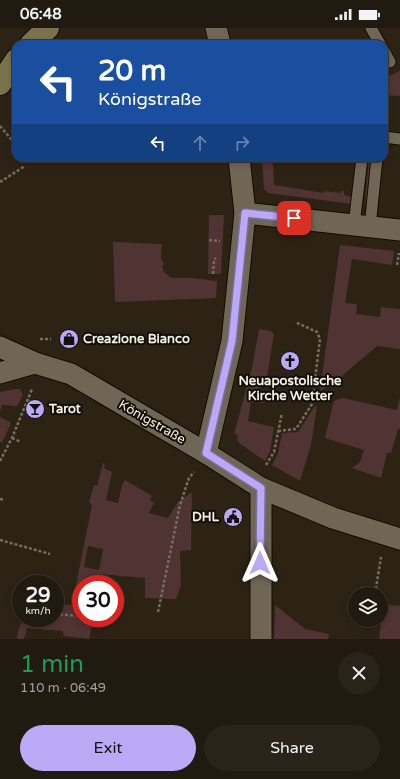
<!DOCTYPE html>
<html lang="en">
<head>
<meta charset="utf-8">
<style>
  body { margin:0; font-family:"Varela Round",sans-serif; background:#292319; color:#f1f3f6; height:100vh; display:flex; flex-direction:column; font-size:15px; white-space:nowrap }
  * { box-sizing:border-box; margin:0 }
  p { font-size:13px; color:#a2a19f }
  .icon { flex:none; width:22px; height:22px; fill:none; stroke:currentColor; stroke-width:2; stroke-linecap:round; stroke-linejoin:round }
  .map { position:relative; height:611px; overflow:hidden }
  .drawer { display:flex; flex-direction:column; background:#211a10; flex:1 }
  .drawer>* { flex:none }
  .banner { position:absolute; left:12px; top:12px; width:376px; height:122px; border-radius:12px; box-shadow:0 2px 6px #0003,0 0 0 1px #3e3830; background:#1a4fa0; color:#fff; overflow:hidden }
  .tools { position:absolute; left:348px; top:559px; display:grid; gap:8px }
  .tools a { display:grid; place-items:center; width:40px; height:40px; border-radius:50%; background:#211a10; box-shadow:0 2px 6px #0003,0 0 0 1px #3e3830; font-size:20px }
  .speed { position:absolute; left:12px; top:547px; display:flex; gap:8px; font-size:20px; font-weight:700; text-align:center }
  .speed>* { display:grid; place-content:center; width:52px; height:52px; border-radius:50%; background:#211a10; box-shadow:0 2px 6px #0003,0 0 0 1px #3e3830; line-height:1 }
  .speed small { font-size:10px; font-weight:400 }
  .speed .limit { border:6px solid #d22; background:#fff; color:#111 }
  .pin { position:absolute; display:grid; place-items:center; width:34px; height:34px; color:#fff; margin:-17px; border-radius:8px; box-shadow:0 2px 6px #0006 }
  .me { position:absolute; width:44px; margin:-22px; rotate:0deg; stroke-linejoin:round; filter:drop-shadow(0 0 3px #0008) }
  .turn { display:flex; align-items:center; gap:14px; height:84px; padding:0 20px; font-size:18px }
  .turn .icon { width:52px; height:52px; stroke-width:2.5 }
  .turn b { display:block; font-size:28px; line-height:34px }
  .lanes { display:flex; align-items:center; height:38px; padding:0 20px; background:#0003; justify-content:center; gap:20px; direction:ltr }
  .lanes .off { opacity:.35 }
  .round { display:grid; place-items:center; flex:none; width:42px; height:42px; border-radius:21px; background:#292319 }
  .head { display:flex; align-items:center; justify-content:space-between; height:68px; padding:0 20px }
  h1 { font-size:24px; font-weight:600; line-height:30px; color:#1e9e55 }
  .button { display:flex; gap:8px; margin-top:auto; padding:8px 20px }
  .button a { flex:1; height:46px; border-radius:24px; background:#bca9f5; color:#111; font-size:16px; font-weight:600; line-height:46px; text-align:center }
  .button a+a { background:#292319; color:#f1f3f6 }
  .status { display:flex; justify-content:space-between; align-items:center; height:28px; padding:0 20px; background:#211a10; direction:ltr }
  .status svg { height:11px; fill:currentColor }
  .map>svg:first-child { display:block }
  .green { fill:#503333; fill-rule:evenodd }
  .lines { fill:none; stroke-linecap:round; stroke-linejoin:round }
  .service-casing { stroke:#140c02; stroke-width:13 }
  .minor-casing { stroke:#140c02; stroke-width:23 }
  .secondary-casing { stroke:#140c02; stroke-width:24 }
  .path { stroke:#746d60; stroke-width:2.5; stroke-dasharray:3 2; stroke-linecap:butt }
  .service { stroke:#706656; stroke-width:11 }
  .minor { stroke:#706656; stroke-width:21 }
  .secondary { stroke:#7a724c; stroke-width:22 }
  .route-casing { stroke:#7a6e9f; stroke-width:10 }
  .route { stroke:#bca9f5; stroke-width:7 }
  .labels { text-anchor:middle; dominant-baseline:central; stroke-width:4; stroke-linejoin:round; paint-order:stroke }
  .poi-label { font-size:13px; font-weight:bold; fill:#f6f1e8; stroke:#110d07; text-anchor:start }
  .street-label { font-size:13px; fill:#f6f1e8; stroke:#110d07 }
</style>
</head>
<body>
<div class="status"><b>06:48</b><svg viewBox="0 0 49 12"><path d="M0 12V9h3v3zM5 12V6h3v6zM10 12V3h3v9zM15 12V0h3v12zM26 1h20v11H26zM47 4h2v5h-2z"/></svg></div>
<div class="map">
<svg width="400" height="611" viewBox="0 0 400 611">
  <rect width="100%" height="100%" fill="#2c2315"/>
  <!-- green -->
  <g class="green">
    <polygon points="400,43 400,68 385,67 384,50"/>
    <polygon points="262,130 271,130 272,136 273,137 274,157 324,165 324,163 341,165 341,163 344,163 344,167 352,169 352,176 268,165 264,161"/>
    <polygon points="369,130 371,130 367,177 365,176"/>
    <polygon points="209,187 224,187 221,246 208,246"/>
    <polygon points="113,214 162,216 161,230 164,236 162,238 164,244 171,250 192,250 217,253 216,270 115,274"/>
    <polygon points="340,217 394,223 392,237 352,231 345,275 357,276 356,286 380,289 381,279 400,281 400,321 377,318 336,353 320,363"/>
    <polygon points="259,301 271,303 274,306 266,355 263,356 259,361 261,366 265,369 264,375 251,374 248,393 274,399 270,423 265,433 239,415 237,411 238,407 234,406 252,340"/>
    <polygon points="15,361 20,361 23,367 17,378 2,377 0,384 0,364"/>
    <polygon points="400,369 400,401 398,401 391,425 387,425 381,450 352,440 360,434 364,422 325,410 333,376 335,372 343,370 397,382"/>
    <polygon points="315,378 317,378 311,417 300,453 272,437 278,425 282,405 298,404"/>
    <polygon points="0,389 11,395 2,415 0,414"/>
    <path d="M 103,435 L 105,435 L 104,440 L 112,444 L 106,472 L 118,475 L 122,457 L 125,452 L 152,468 L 150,472 L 154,475 L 149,485 L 168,490 L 178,474 L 192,464 L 191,522 L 180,523 L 181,557 L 176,571 L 145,570 L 145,550 L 99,546 L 97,556 L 81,556 L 81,590 L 93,590 L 89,611 L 64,608 L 63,603 L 27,600 L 24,611 L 17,611 L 18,603 L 23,590 L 55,590 L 55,576 L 72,577 L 92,477 L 89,474 L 94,457 L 97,458 ZM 88,518 L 103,521 L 99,542 L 84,539 Z"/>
    <polygon points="381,576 400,578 400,611 379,611 382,587"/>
    <polygon points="275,577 305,601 329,606 328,611 274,611"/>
  </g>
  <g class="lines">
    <defs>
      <g id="service">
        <polyline points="371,0 380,16"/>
        <polyline points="384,23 390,34"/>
        <polyline points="384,109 400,111"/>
        <polyline points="354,197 362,130"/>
        <polyline points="370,199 377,130"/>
      </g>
      <g id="minor">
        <polyline points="216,0 220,16"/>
        <polyline points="245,185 400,202"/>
        <polyline points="0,319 35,335 71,346 206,425 261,460 333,490 400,511"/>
        <polyline points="0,345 35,335"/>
        <polyline points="206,425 232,313 245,185 239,130"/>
        <polyline points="261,460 261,611"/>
      </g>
      <g id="secondary">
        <polyline points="31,16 48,0"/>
        <polyline points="0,56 16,32"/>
      </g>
    </defs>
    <!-- service casing -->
    <use href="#service" class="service-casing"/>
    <!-- minor casing -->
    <use href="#minor" class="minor-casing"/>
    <!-- secondary casing -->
    <use href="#secondary" class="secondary-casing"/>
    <!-- path -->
    <g class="path">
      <polyline points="0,98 16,117"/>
      <polyline points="0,154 25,138"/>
      <polyline points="209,212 220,213"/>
      <polyline points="397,237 399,225"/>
      <polyline points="213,246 214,232 216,230"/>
      <polyline points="40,311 51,311"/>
      <polyline points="66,319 69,311"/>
      <polyline points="29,373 37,376"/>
      <polyline points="27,376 35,381"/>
      <polyline points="278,403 296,401 312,376 320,311 317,304 295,294"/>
      <polyline points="12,410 21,414"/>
      <polyline points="0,433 12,410 32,361"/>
      <polyline points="266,437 274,424 282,385"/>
      <polyline points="0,471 5,472"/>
      <polyline points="0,512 50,526"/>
      <polyline points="375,566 381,529"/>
      <polyline points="19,584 21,584"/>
      <polyline points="158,584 180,477 189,450 194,444"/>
      <polyline points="55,586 81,588"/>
    </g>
    <!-- service -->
    <use href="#service" class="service"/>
    <!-- minor -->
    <use href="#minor" class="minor"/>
    <!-- secondary -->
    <use href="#secondary" class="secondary"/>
  </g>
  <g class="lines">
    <defs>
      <polyline id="route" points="260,535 261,460 206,425 232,313 245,185 294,190"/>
    </defs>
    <!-- route casing -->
    <use href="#route" class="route-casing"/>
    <!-- route -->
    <use href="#route" class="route"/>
  </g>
  <!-- icons -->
  <defs>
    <symbol id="shop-disc" viewBox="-11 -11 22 22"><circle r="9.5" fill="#bca9f5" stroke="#110d07"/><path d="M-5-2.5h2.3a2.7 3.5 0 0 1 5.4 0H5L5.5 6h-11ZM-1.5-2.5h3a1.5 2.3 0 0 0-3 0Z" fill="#111"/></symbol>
    <symbol id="church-disc" viewBox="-11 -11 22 22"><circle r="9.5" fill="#bca9f5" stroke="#110d07"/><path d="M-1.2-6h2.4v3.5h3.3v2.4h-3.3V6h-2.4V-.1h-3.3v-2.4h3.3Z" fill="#111"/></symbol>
    <symbol id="bar-disc" viewBox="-11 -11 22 22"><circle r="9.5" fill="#bca9f5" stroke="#110d07"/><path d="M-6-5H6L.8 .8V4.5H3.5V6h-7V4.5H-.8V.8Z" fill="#111"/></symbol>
    <symbol id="civic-disc" viewBox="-11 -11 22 22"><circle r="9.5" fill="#bca9f5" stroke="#110d07"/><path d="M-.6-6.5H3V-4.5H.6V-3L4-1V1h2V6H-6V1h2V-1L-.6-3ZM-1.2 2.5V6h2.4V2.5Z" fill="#111"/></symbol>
  </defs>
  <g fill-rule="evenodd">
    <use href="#shop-disc" x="58" y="300" width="22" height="22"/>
    <use href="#church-disc" x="279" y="322" width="22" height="22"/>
    <use href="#bar-disc" x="24" y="370" width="22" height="22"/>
    <use href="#civic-disc" x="222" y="478" width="22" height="22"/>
  </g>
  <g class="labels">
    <!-- poi labels -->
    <g class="poi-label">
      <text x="83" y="311">Creazione Bianco</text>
      <text x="290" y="353" text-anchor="middle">Neuapostolische<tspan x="290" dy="15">Kirche Wetter</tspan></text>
      <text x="49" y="381">Tarot</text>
      <text x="219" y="489" text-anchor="end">DHL</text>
    </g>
    <!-- street labels -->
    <g class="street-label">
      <text transform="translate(152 394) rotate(30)">Königstraße</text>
    </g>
  </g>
</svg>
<div class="tools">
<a><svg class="icon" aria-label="layers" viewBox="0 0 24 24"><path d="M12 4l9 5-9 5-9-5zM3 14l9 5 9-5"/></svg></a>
</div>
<div class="speed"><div>29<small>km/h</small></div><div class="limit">30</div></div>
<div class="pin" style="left:294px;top:190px;background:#d93025"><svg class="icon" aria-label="arrive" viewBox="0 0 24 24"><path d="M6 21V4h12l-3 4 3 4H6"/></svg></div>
<svg class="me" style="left:260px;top:535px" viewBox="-20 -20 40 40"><path d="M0-17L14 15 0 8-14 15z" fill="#bca9f5" stroke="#fff" stroke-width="4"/></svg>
<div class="banner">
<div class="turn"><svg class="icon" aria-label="left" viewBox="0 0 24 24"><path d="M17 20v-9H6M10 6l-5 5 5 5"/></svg><div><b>20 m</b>Königstraße</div></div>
<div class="lanes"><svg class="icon" aria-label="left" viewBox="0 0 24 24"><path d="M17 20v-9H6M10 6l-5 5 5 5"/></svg><svg class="icon off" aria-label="ahead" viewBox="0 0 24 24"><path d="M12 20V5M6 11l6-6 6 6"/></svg><svg class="icon off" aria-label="right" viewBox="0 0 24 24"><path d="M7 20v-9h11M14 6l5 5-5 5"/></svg></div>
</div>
</div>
<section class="drawer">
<div class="head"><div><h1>1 min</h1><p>110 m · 06:49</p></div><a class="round"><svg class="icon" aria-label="close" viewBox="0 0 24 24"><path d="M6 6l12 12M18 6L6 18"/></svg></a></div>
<div class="button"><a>Exit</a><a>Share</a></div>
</section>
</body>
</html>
